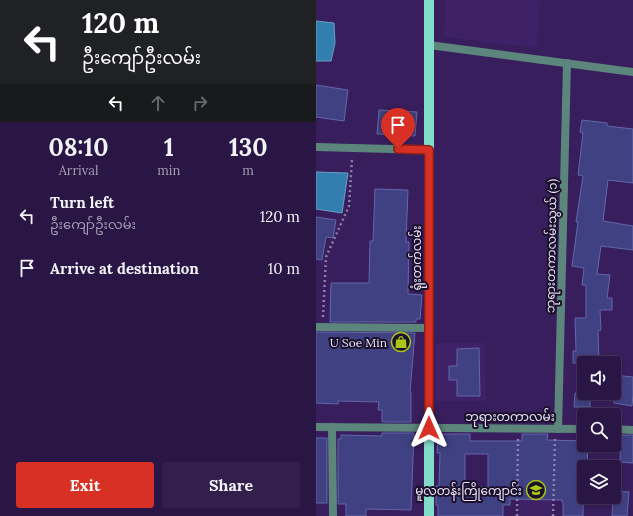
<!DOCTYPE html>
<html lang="en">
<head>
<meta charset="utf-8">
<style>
  body { margin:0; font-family:Lora,"Noto Sans Myanmar",serif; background:#321f4c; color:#f1f3f6; height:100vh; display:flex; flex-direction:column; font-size:15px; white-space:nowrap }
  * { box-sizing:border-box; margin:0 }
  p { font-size:13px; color:#a59fb3 }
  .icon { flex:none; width:22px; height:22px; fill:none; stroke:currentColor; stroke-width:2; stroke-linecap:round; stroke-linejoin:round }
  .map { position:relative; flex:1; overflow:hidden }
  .details { display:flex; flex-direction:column; background:#2a1645; width:316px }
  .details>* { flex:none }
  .top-card { background:#202124; color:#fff; overflow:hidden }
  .tools { position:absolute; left:261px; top:356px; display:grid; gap:8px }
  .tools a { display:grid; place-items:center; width:44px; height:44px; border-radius:4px; background:#2a1645; box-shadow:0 2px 6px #0003,0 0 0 1px #46355e; font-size:20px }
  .pin { position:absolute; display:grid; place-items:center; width:34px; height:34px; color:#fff; margin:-41px -17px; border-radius:50% 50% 50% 0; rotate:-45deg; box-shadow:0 0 4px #0007 }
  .pin .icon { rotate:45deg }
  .me { position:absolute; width:44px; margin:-22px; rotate:0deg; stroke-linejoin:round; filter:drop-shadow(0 0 3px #0008) }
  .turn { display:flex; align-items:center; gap:14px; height:84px; padding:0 16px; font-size:18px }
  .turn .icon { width:52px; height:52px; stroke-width:2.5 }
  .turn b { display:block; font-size:28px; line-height:34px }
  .lanes { display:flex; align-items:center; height:38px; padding:0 16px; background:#0003; justify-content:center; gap:20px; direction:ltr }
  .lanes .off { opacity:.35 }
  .eta { display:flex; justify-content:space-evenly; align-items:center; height:68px; text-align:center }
  .eta b { font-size:24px; font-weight:700; line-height:28px }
  .action { display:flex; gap:8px; margin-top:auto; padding:8px 16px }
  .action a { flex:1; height:46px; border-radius:4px; background:#d93025; color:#fff; font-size:16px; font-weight:700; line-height:46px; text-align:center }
  .action a+a { background:#321f4c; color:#f1f3f6 }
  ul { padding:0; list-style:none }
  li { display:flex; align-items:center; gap:12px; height:52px; padding:0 16px }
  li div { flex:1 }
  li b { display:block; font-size:15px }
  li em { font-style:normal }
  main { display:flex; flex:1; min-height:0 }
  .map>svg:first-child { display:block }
  .built { fill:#3f2167 }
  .water { fill:#327faf; stroke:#6a9ec6 }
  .building { fill:#404182; stroke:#6367ab; fill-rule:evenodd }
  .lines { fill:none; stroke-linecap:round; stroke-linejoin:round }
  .path { stroke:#9180ab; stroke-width:2.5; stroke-dasharray:2 3; stroke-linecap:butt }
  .street { stroke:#5c857c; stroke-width:8 }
  .primary { stroke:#82dcca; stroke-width:10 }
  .route-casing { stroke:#8d1f18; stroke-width:10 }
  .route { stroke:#d93025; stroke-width:7 }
  .labels { text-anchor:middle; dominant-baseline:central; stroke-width:4; stroke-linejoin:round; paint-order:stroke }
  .street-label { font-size:12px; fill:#ede6fd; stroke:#1b102b }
  .poi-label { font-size:12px; fill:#ede6fd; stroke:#1b102b; text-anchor:end }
</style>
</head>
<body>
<main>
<section class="details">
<div class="top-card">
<div class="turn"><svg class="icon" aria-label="left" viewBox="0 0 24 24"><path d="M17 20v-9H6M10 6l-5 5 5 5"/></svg><div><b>120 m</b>ဦးကျော်ဦးလမ်း</div></div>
<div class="lanes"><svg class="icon" aria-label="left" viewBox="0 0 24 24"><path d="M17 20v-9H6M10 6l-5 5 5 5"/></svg><svg class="icon off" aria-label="ahead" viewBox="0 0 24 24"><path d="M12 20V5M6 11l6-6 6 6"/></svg><svg class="icon off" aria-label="right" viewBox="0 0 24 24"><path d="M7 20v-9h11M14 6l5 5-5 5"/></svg></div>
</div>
<div class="eta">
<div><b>08:10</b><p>Arrival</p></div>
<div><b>1</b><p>min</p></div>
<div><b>130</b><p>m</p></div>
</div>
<ul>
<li><svg class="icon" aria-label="left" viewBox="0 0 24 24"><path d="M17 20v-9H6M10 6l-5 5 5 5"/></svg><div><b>Turn left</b><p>ဦးကျော်ဦးလမ်း</p></div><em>120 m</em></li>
<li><svg class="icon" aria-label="arrive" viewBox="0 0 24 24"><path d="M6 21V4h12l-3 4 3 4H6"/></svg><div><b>Arrive at destination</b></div><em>10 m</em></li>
</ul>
<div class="action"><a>Exit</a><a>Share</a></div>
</section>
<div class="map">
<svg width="317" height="516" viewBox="0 0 317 516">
  <rect width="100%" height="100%" fill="#381e5c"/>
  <!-- built -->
  <g class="built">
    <polygon points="129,0 224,0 221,48 128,37"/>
    <rect x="120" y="343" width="50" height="58"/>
    <polygon points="204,463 237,464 236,516 203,516"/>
  </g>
  <!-- water -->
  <g class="water">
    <polygon points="0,21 18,23 19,43 15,61 0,61"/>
    <polygon points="0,172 32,173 26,213 0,209"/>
  </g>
  <!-- building -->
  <g class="building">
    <polygon points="0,85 32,90 28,121 0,117"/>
    <polygon points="63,110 101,112 99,136 61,134"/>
    <polygon points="266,120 291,123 291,126 317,129 317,183 292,180 287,221 317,226 317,250 285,246 281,274 294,275 291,298 296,298 296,310 284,310 285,330 282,331 283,363 257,363 257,351 260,351 259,318 270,318 270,285 266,285 268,268 256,266 262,222 260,222 267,176 262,175 267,133 264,132"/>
    <polygon points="59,189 92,190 90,242 93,242 92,294 106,295 104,319 100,319 100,322 14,322 15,283 53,283 54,241 57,241"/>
    <polygon points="0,217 20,220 17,238 10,237 6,260 0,259"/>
    <polygon points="0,332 99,333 94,392 95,392 95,422 66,422 66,410 62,410 63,402 22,401 22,404 0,403"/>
    <polygon points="163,348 164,396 141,396 141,380 133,380 133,366 141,366 141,349"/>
    <polygon points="298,375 317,377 317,394 316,406 298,403"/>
    <polygon points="259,393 274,393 274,407 258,407"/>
    <polygon points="66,433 98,433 95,510 50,509 50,516 30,516 30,504 22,504 22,439 25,439 25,435 66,436"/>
    <path d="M 122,434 L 154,434 L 154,441 L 206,441 L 206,434 L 232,434 L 231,440 L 268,441 L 268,445 L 272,445 L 271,467 L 268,467 L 267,516 L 247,516 L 247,502 L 246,502 L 246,500 L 194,499 L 194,505 L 187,505 L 187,516 L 122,516 L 122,505 L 120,505 L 120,486 L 123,486 L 124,453 L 121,453 ZM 149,454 L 172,454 L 172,487 L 149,487 Z"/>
    <polygon points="305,435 317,435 317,463 304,462"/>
    <rect x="0" y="438" width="11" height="65"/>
    <polygon points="298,491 313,492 311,516 296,516 297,497 298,497"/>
  </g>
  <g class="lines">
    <!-- path -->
    <g class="path">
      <polyline points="7,317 10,257 33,206 36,159"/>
      <polyline points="201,516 202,439"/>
      <polyline points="237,516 239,439"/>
    </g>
    <!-- street -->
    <g class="street">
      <polyline points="113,45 317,72"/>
      <polyline points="0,147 113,150"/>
      <polyline points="0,327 113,328"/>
      <polyline points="0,427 268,429"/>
      <polyline points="16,427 17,516"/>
      <polyline points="242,429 251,63"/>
      <polyline points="298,429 317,430"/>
    </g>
    <!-- primary -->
    <polyline class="primary" points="113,516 113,0"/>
  </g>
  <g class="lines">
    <defs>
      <polyline id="route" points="82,149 113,150 113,428"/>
    </defs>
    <!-- route casing -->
    <use href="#route" class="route-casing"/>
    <!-- route -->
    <use href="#route" class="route"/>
  </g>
  <!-- icons -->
  <defs>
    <symbol id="shop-ring" viewBox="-11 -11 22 22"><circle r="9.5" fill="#1b102b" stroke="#abc716" stroke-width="1.5"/><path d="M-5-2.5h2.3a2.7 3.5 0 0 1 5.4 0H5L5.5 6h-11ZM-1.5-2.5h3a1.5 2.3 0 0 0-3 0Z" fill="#abc716"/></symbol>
    <symbol id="school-ring" viewBox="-11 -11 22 22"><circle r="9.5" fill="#1b102b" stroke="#abc716" stroke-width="1.5"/><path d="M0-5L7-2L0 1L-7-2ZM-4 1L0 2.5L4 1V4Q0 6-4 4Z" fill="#abc716"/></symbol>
  </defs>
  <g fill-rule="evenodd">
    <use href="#shop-ring" x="74" y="331" width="22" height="22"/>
    <use href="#school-ring" x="209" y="479" width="22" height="22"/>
  </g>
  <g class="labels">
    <!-- street labels -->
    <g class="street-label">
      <text transform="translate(235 246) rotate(-89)">ဘုရားတကာလမ်းသွယ် (၁)</text>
      <text transform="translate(100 258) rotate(-90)">ရုံးတက်လမ်း</text>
      <text x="194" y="416">ဘုရားတကာလမ်း</text>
    </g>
    <!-- poi labels -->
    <g class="poi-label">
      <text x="71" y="342">U Soe Min</text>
      <text x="206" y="490">မူလတန်းကြိုကျောင်း</text>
    </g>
  </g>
</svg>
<div class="tools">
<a><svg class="icon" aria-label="sound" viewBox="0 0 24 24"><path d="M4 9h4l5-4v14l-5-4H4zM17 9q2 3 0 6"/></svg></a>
<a><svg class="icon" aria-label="search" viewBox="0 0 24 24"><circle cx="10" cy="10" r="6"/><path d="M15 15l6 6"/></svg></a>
<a><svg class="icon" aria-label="layers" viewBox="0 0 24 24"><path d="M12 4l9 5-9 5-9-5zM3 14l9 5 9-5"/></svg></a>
</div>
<div class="pin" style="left:82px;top:149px;background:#d93025"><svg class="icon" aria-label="arrive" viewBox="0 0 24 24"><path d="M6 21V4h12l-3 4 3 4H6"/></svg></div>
<svg class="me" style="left:113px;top:428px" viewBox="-20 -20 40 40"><path d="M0-17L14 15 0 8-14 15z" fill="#d93025" stroke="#fff" stroke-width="4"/></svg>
</div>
</main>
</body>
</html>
